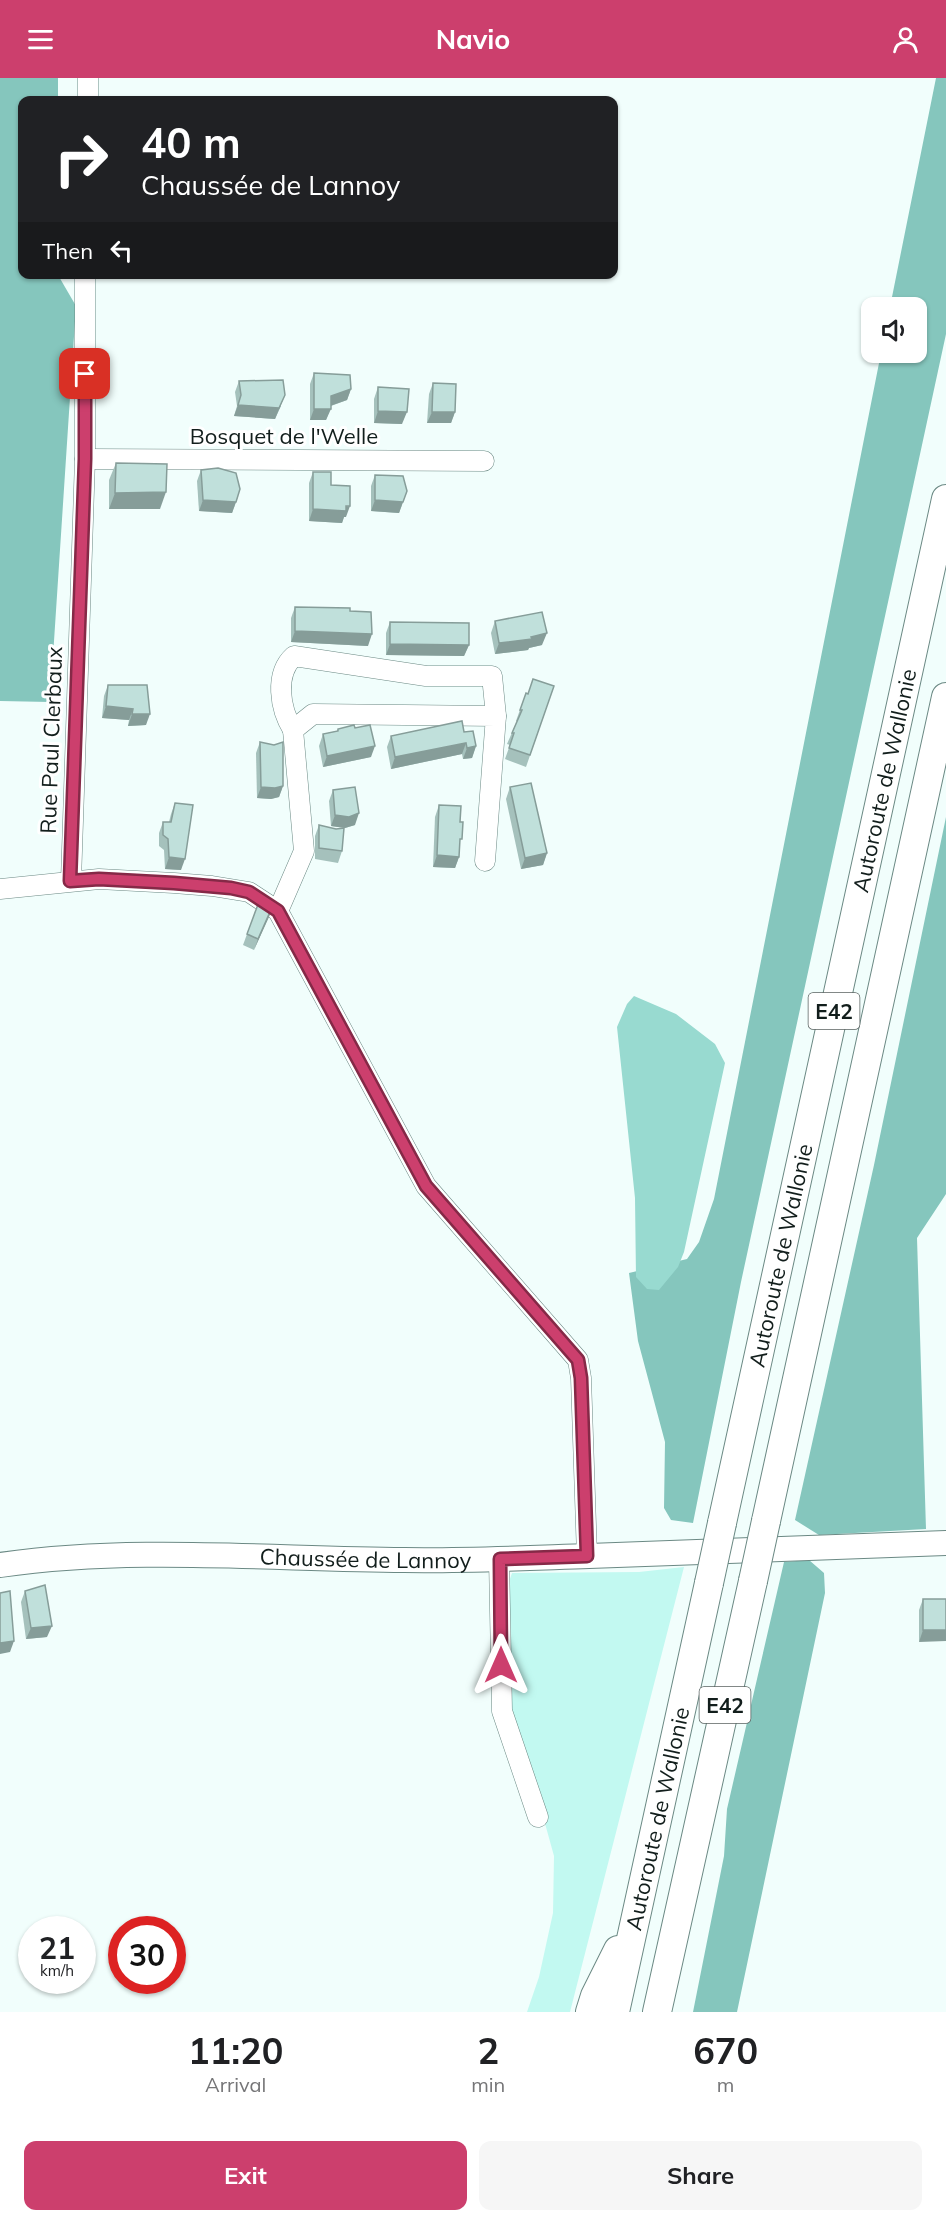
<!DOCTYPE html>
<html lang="en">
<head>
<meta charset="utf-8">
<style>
  body { margin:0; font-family:Mulish,sans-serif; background:#f6f6f6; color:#202124; height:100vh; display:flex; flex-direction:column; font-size:22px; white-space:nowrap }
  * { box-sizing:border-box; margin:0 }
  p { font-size:20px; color:#757577 }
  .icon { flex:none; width:33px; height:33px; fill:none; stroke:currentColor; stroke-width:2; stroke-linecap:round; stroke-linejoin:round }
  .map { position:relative; height:1934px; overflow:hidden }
  .side { display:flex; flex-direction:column; background:#fff; flex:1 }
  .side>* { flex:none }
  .top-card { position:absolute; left:18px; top:18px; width:600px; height:183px; border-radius:12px; box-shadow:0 2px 4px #0004; background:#202124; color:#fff; overflow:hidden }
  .tools { position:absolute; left:861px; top:219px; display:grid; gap:12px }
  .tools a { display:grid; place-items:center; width:66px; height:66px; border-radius:12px; background:#fff; box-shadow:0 2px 4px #0004; font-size:30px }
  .speed { position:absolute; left:18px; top:1838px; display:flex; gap:12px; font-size:30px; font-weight:700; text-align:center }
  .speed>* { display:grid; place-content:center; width:78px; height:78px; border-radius:50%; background:#fff; box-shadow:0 2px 4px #0004; line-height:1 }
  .speed small { font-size:15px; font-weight:400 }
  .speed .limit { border:9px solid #d22; background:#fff; color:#111 }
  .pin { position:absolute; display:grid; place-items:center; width:51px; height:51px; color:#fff; margin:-26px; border-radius:12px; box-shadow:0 3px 9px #0006 }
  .me { position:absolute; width:66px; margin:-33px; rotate:0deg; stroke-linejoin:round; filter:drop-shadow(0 0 4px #0008) }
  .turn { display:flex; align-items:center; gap:21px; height:126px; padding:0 24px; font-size:27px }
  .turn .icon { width:78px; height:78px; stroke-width:2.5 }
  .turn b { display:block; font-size:42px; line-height:51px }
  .then { display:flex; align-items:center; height:57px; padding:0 24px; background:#0003; gap:12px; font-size:22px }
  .eta { display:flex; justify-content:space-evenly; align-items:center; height:102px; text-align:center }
  .eta b { font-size:36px; font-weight:700; line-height:42px }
  .action { display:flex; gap:12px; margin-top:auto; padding:12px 24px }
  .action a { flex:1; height:69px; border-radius:12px; background:#cc3f6d; color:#fff; font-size:24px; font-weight:700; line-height:69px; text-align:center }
  .action a+a { background:#f6f6f6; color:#202124 }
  header { display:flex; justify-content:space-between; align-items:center; height:78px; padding:0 24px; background:#cc3f6d; color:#fff; font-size:27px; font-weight:700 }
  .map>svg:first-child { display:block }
  .green { fill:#c2f9f1 }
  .forest { fill:#85c6bd }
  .water { fill:#98dad0 }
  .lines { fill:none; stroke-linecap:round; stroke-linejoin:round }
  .minor-casing { stroke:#6b8984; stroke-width:21 }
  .major-casing { stroke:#6b8984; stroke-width:26 }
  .highway-casing { stroke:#6b8984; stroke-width:30 }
  .minor { stroke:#fff; stroke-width:20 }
  .major { stroke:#fff; stroke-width:24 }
  .highway { stroke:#fff; stroke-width:28 }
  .highway-bridge-casing { stroke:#6b8984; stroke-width:30; stroke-linecap:butt }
  .highway-bridge { stroke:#fff; stroke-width:28 }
  .wall { fill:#a5c1bc }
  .shaded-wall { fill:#869d99 }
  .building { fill:#c0e0db; stroke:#869d99; stroke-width:1.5 }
  .route-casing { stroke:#852947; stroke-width:15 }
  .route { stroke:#cc3f6d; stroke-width:10 }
  .labels { text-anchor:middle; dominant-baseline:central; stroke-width:6; stroke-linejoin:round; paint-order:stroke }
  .shield { fill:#fff; stroke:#596260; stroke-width:1.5 }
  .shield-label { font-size:21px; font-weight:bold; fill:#121e1c }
  .street-label { font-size:22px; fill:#121e1c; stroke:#fff }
</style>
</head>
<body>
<header><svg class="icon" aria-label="menu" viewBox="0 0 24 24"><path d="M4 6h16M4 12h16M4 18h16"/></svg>Navio<svg class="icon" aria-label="person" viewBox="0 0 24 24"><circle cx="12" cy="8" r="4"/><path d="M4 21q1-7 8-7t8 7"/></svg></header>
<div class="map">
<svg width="946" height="1934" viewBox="0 0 946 1934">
  <rect width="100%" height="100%" fill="#f1fefc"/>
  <!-- green -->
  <polygon class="green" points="684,1489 570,1934 527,1934 539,1899 553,1835 554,1778 541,1731 509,1632 504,1518 512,1495 639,1494"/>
  <!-- forest -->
  <g class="forest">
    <polygon points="0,0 58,0 58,22 22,22 22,196 58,197 76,228 50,624 0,623"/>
    <polygon points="936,0 946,0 946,256 741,1204 693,1445 671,1442 664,1430 665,1364 638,1263 629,1195 687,1181 699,1164 714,1121 881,275 916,274 916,230 890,229"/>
    <polygon points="946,739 946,1116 917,1160 926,1451 819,1457 795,1442 874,1087"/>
    <polygon points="809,1482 824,1495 825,1515 737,1934 693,1934 724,1778 727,1731 784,1484"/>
  </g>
  <!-- water -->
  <polygon class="water" points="634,918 676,936 715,966 725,985 684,1174 678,1189 659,1212 647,1211 636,1199 635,1120 617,949 627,926"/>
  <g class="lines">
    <defs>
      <g id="minor">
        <polyline points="88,22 88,0"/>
        <polyline points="85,381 484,383"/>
        <path d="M 293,652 C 280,631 274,596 294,578 L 426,598 L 492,598 L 496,638"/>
        <polyline points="71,803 85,381 85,196"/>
        <polyline points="0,811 99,801 174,805 212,808 249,814 278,833 426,1108 578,1282 581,1300 587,1478"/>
        <polyline points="278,833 304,773 293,652 313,636 496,638 485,783"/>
        <polyline points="499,1481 502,1633 538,1739"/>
      </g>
      <g id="major">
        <path id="s1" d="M 0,1487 C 134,1468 269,1481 404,1482 C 466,1483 528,1480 589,1478 C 708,1474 827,1469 946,1465"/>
      </g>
      <g id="highway">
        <polyline points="766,1443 946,619"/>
        <path id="s2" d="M 722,1445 L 946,421"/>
        <polyline points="590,1934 595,1918 618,1872"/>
        <path id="s3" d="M 615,1934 L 709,1505"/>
        <polyline points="657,1934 753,1503"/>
      </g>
    </defs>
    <!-- minor casing -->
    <use href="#minor" class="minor-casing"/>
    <!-- major casing -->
    <use href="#major" class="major-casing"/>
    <!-- highway casing -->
    <use href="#highway" class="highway-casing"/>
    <!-- minor -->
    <use href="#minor" class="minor"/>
    <!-- major -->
    <use href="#major" class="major"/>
    <!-- highway -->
    <use href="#highway" class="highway"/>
    <defs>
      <g id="highway-bridge">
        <polyline points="753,1503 766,1443"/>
        <polyline points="709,1505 722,1445"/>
      </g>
    </defs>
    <!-- highway-bridge casing -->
    <use href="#highway-bridge" class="highway-bridge-casing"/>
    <!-- highway-bridge -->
    <use href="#highway-bridge" class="highway-bridge"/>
  </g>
  <!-- wall -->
  <g class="wall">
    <polygon points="314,295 351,311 347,322 331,328 326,342 310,342 310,306"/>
    <polygon points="239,303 281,328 275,341 234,338 237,328 235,314"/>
    <polygon points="433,305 455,334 451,345 427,345 429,316"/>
    <polygon points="378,309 402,346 374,345 374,321"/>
    <polygon points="116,385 160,431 109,431 109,402"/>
    <polygon points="201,392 236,424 232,435 199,433 197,403"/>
    <polygon points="313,394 331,407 346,439 344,439 342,445 309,443 309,405"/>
    <polygon points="375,397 407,413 399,435 371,433 371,408"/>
    <polygon points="295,529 350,533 368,568 291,564 291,540"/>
    <polygon points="495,543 542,567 529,570 528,572 495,576 491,555"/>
    <polygon points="390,544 469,567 464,578 386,577 386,555"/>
    <polygon points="108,607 146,647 128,648 129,642 102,640 104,618"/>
    <polygon points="554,608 526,689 505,681 510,667 507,666 517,643 516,643 526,615 528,616"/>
    <polygon points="355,650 371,679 323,689 319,668 323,656 337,653 338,651"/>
    <polygon points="464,654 476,668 472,680 463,681 462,676 391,691 387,669 391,658"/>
    <polygon points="260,664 283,708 279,719 271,721 257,720 256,675"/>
    <polygon points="510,709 547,775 543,787 521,791 506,721"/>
    <polygon points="333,712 355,747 345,750 331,748 329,723"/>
    <polygon points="175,725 181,792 165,791 164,772 159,768 159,755 163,744 169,744 171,736"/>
    <polygon points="439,727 459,769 459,779 455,790 433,789 435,739"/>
    <polygon points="319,747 342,773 338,785 315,781 315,758"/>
    <polygon points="260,821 273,827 254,872 243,867"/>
    <polygon points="25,1513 47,1559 26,1561 21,1524"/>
    <polygon points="923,1521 946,1521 919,1564 919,1532"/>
  </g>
  <!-- shaded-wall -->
  <g class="shaded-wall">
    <polygon points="351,311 347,322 327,329 331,318"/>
    <polygon points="285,317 275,341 234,338 238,327"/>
    <polygon points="314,331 331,331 326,342 310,342"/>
    <polygon points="378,333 407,334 402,346 374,345"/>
    <polygon points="432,334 455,334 451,345 427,345"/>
    <polygon points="166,414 160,431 109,431 115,415"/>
    <polygon points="203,422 236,424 232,435 199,433"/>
    <polygon points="375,422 403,424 399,435 371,433"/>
    <polygon points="350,428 346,439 344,439 342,445 309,443 313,431"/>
    <polygon points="295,553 372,556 368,568 291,564"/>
    <polygon points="547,555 542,567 529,570 528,572 495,576 499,565"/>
    <polygon points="390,566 469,567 464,578 386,577"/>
    <polygon points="106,628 133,631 129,642 102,640"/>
    <polygon points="132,636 150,636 146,647 128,648"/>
    <polygon points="466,665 462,676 391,691 395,679"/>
    <polygon points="375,668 371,679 323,689 327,678"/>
    <polygon points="476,668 472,680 463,681 467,670"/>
    <polygon points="283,708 279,719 271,721 257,720 261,709"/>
    <polygon points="359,735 355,747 345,750 331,748 335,737"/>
    <polygon points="547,775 543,787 521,791 525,780"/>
    <polygon points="437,777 459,779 455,790 433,789"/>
    <polygon points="169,779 185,781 181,792 165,791"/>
    <polygon points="273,827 269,839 254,872 258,861"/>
    <polygon points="52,1548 47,1559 26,1561 31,1550"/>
    <polygon points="923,1552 946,1552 946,1563 919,1564"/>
    <polygon points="14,1563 10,1574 0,1576 0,1565"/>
  </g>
  <!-- building -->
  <g class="building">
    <polygon points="314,295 350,297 351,311 331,318 331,331 314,331"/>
    <polygon points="283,302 285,317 279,330 238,327 241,317 239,303"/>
    <polygon points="433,305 456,306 455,334 432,334"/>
    <polygon points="378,309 409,311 407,334 378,333"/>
    <polygon points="116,385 167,386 166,414 115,415"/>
    <polygon points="218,390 236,395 240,411 236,424 203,422 201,392"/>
    <polygon points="313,394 331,394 331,407 350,408 350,428 346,428 346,433 313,431"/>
    <polygon points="375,397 403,398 407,413 403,424 375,422"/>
    <polygon points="295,529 350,530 350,533 371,534 372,556 295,553"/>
    <polygon points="542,534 547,555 531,559 532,561 499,565 495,543"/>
    <polygon points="390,544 469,545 469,567 390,566"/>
    <polygon points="533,601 554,608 530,677 509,670 514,655 512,655 522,632 520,632 526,615 528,616"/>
    <polygon points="108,607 147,607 150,636 132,636 133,631 106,628"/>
    <polygon points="462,643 464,654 473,653 476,668 467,670 466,665 395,679 391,658"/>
    <polygon points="354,647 355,650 370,647 375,668 327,678 323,656 338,653 338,651"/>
    <polygon points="260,664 274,667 283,664 283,708 275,710 261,709"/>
    <polygon points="531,705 547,775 525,780 510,709"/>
    <polygon points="355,709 359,735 349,739 335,737 333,712"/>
    <polygon points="175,725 193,727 185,781 169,779 168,761 163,757 163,744 171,744"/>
    <polygon points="439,727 461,728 460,744 463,744 462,761 460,761 459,779 437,777"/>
    <polygon points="319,747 336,751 344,750 342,773 319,770"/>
    <polygon points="260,821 273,827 258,861 247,856"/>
    <polygon points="45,1507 52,1548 31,1550 25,1513"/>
    <polygon points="10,1513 14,1563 0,1565 0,1515"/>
    <rect x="923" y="1521" width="23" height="31"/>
  </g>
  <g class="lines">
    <defs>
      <polyline id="route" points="85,296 85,381 70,803 99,801 174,805 231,810 249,814 278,833 426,1108 578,1282 581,1300 587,1478 500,1481 501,1587"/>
    </defs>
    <!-- route casing -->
    <use href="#route" class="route-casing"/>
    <!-- route -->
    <use href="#route" class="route"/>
  </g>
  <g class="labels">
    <!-- shield labels -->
    <g class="shield">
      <rect x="808.5" y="915" width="51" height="36" rx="4.5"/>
      <rect x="699.5" y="1609" width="51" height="36" rx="4.5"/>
    </g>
    <g class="shield-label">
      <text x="834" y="933">E42</text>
      <text x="725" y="1627">E42</text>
    </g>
    <!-- street labels -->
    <g class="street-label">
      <text x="284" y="358">Bosquet de l'Welle</text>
      <text transform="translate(51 662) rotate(-88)">Rue Paul Clerbaux</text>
      <text stroke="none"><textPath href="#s2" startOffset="760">Autoroute de Wallonie</textPath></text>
      <text stroke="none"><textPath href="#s2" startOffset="274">Autoroute de Wallonie</textPath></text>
      <text stroke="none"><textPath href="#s1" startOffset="366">Chaussée de Lannoy</textPath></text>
      <text stroke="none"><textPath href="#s3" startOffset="198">Autoroute de Wallonie</textPath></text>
    </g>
  </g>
</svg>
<div class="tools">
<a><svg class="icon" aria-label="sound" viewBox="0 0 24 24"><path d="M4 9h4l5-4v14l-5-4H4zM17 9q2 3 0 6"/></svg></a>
</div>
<div class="speed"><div>21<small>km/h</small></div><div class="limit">30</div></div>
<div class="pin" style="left:85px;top:296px;background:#d93025"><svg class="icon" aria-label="arrive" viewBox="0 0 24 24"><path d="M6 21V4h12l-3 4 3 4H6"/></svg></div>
<svg class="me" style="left:501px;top:1587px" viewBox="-20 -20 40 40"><path d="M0-17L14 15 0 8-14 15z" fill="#cc3f6d" stroke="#fff" stroke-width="4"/></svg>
<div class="top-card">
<div class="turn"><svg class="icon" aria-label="right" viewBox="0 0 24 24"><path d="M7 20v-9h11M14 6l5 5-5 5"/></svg><div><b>40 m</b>Chaussée de Lannoy</div></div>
<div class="then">Then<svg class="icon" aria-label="left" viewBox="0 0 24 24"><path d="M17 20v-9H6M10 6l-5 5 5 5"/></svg></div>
</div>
</div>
<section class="side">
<div class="eta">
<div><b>11:20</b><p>Arrival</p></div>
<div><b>2</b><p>min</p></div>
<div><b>670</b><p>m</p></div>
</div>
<div class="action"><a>Exit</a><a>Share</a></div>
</section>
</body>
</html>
